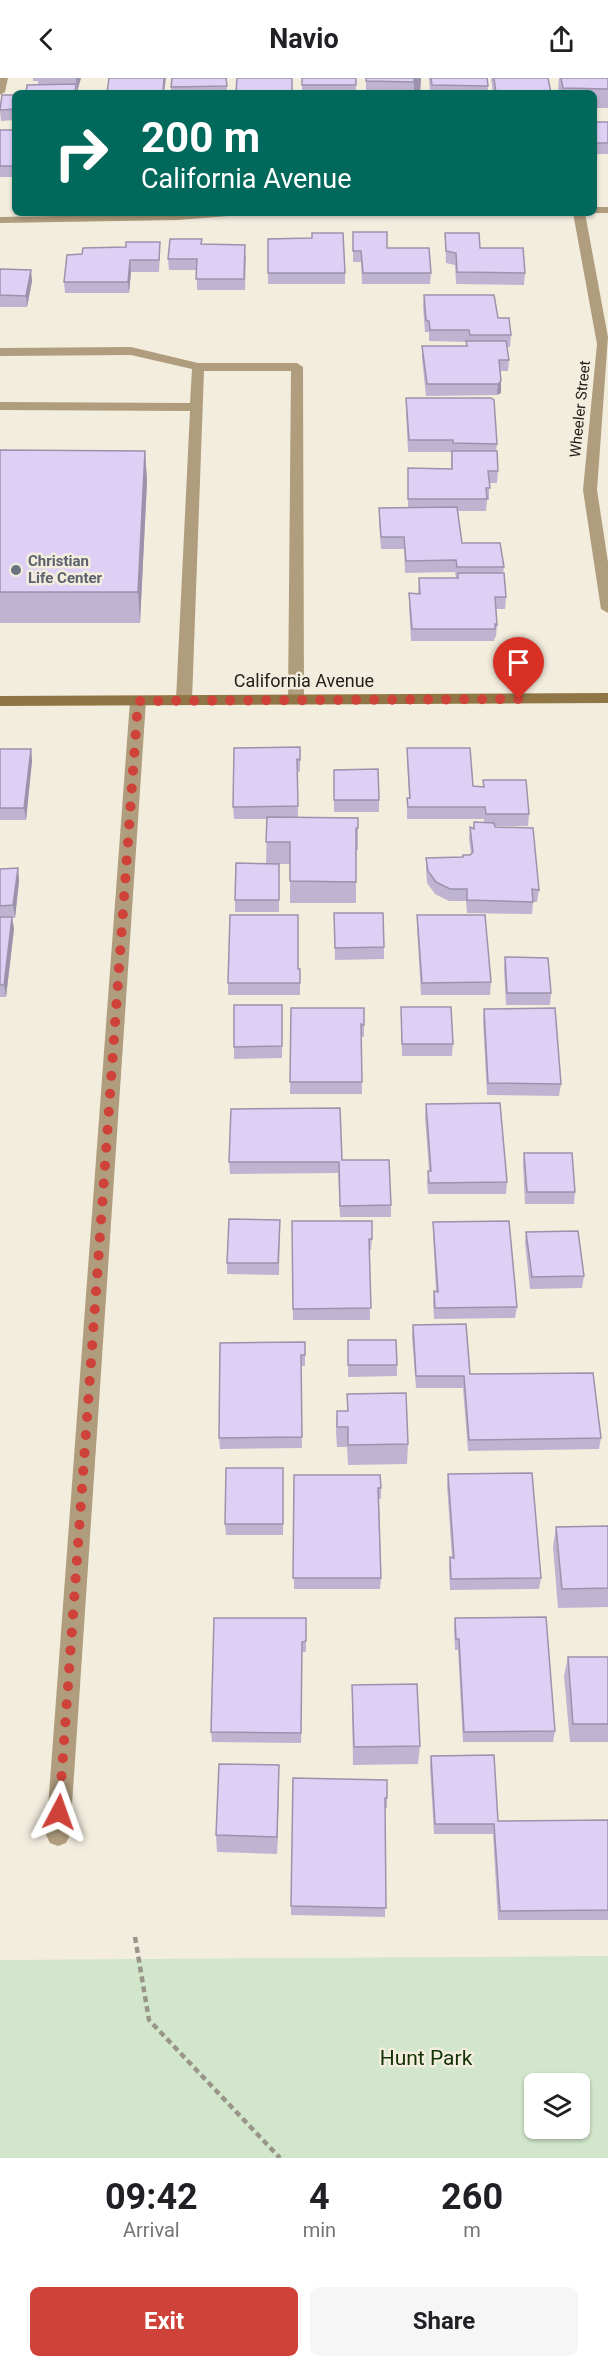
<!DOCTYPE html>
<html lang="en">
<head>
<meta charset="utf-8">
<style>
  body { margin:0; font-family:Roboto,sans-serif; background:#f6f6f6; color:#202124; height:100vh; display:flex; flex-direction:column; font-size:22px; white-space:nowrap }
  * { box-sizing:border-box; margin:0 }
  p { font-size:20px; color:#757577 }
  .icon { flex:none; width:33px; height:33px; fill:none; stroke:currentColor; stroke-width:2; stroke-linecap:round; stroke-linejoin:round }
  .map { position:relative; height:2080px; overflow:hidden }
  .sheet { display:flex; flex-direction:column; background:#fff; flex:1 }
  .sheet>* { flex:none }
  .guide { position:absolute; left:12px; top:12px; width:585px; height:126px; border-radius:9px; box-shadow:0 2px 4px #0004; background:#00695c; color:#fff; overflow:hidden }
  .fabs { position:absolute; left:524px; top:1995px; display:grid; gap:12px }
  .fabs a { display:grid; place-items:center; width:66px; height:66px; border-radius:9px; background:#fff; box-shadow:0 2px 4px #0004; font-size:30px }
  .pin { position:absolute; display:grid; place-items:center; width:51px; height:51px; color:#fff; margin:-62px -26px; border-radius:50% 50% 50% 0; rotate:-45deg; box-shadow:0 0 6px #0007 }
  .pin .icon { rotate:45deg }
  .me { position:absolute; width:66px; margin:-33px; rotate:4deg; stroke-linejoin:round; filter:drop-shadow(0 0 4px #0008) }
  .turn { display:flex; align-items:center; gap:21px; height:126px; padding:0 30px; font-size:27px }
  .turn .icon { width:78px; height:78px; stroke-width:2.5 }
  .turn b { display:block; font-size:42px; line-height:51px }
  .eta { display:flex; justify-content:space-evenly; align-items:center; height:102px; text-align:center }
  .eta b { font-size:36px; font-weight:700; line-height:42px }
  .button { display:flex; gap:12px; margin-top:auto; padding:12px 30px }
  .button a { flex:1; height:69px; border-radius:9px; background:#cf4239; color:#fff; font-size:24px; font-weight:700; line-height:69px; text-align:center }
  .button a+a { background:#f6f6f6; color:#202124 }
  header { display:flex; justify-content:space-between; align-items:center; height:78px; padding:0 30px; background:#fff; font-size:27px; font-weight:700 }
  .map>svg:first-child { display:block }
  .green { fill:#d1e6ca; fill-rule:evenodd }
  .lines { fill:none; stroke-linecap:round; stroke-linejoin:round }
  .path { stroke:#9a958b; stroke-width:4.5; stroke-dasharray:6 4; stroke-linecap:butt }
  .lane { fill:#af9d7d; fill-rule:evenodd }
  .street { fill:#af9d7d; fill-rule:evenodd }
  .secondary { fill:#907644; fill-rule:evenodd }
  .wall { fill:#bfb3d2 }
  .shaded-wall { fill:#9b92ab }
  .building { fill:#ded0f4; stroke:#9b92ab; stroke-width:1.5 }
  .route { stroke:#cf4239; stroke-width:10; stroke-dasharray:0 18 }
  .worship-dot { fill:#6b7280; stroke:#f3edde; stroke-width:2 }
  .labels { text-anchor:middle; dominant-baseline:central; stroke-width:5; stroke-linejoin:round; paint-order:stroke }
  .far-street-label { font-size:15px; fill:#201e19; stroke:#f3edde }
  .far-worship-label { font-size:15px; font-weight:bold; fill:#5b616d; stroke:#f3edde; text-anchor:start }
  .street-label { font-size:18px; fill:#201e19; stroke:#f3edde }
  .near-park-label { font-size:21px; fill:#133305; stroke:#f3edde }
</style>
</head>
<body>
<header><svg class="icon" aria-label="back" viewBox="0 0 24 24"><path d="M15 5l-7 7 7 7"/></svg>Navio<svg class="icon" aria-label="share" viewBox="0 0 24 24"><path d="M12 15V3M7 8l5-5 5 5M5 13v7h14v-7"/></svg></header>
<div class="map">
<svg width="608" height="2080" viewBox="0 0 608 2080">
  <rect width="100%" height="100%" fill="#f3edde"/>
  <!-- green -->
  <path class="green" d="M 608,1878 L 608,2080 L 0,2080 L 0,1882 ZM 534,2006 L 579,2006 L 579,2050 L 534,2050 Z"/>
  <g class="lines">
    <!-- path -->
    <polyline class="path" points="135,1859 149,1942 280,2080"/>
    <!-- lane -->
    <polygon class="lane" points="131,269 198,285 297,285 303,289 304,622 301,625 291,625 288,622 291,293 204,293 192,622 184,627 176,622 190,333 0,332 0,324 190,325 192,291 131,277 0,278 0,270"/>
    <!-- street -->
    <g class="street">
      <polygon points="0,0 8,0 5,14 0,17"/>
      <polygon points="594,129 608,129 608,135 592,135"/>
      <polygon points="234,135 228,138 178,142 0,145 0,139"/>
      <polygon points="573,135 585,135 608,259 597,412 608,484 608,535 601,531 583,412 597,266"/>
      <polygon points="138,618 146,623 70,1757 66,1765 58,1768 50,1765 46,1757 130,623"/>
    </g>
    <!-- secondary -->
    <polygon class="secondary" points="608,615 608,625 0,628 0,618"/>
  </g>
  <!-- wall -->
  <g class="wall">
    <polygon points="33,0 81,0 77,15 26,15 38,6 38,3 33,3"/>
    <polygon points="227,0 227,15 171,15 171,9"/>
    <rect x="302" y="0" width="54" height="15"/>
    <polygon points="366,0 421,0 420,15 366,15"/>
    <polygon points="429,0 487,0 488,8 488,15 430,15"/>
    <polygon points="491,0 548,0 551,15 493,15"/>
    <polygon points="559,0 608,0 608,30 594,30 594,15 558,15"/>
    <polygon points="15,17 15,42 1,43 0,32"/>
    <rect x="594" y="44" width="14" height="32"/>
    <rect x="0" y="52" width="15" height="47"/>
    <polygon points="353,154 387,170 431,195 430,206 362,206 361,184 353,184"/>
    <polygon points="445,155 480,170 525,195 524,207 456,206 455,187 446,185"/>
    <polygon points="268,161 345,195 345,206 268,206"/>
    <polygon points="160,164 160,175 159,194 131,194 129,215 65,215 64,204 82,176"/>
    <polygon points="202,166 246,178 245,212 197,212 197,192 169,192 168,181"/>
    <polygon points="0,191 32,203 27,229 0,229"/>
    <polygon points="424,217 498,240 511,257 510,269 507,269 509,282 508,293 500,293 501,315 497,317 426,318 422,280 422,268 466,268 466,264 429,263 429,254 425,254 423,228"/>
    <polygon points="406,320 497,366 496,373 498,393 497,405 489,405 489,422 487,422 486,433 458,433 462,465 504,489 503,495 506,519 505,531 496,531 497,547 496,559 495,559 494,563 411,563 409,527 409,515 418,516 419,500 456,500 455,494 405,495 404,471 381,471 379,442 379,430 408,429 408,390 451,391 451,374 408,374 406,332"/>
    <polygon points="0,372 145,373 147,403 140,545 0,545"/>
    <polygon points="300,669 300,694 297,693 298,739 358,750 358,772 356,772 356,825 290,825 290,786 279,786 279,834 235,834 235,822 266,786 267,741 234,741 233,729"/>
    <polygon points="407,670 473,708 483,709 483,702 529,736 528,748 494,748 539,812 537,824 533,824 532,836 467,835 466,823 449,823 435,816 427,805 426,792 426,780 463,779 470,777 471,776 469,761 470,749 473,750 474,744 484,744 484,741 407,741 407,720 409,720 407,682"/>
    <polygon points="0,671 31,671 32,683 26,742 0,742"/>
    <polygon points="334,692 379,722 379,734 334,734"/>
    <polygon points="18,790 19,803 15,840 12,840 14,851 6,919 0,919 0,791"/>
    <polygon points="334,835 384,869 384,881 335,882"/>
    <polygon points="417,837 491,904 490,917 421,917 417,849"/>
    <polygon points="505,879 551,915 550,927 506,927 504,891"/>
    <polygon points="300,891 300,917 228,917 228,905"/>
    <polygon points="282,927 282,980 234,981 234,969"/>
    <polygon points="401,929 453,966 452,978 402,978"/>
    <polygon points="291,930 364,930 364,959 361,958 362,1016 290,1016"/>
    <polygon points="484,931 561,1006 559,1018 487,1017 483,943"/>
    <polygon points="426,1026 507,1104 506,1116 428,1116 427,1105 428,1093 429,1093 425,1038"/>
    <polygon points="524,1075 575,1114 574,1126 525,1126 523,1086"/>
    <polygon points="342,1082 391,1127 391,1139 340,1139 338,1095 230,1096 229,1084"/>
    <polygon points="292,1143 372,1161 371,1172 369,1172 370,1242 293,1242"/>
    <polygon points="433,1144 517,1229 515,1240 434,1241 433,1225 434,1213 436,1213 433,1155"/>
    <polygon points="280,1153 279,1197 227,1196 227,1185"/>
    <polygon points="526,1154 584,1198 582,1210 530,1211 525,1165"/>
    <polygon points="413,1247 470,1296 601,1360 599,1371 468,1373 463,1310 416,1310 412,1259"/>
    <polygon points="348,1262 397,1287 397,1298 348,1299"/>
    <polygon points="305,1264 305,1288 301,1288 302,1370 220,1371 219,1360"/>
    <polygon points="347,1316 408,1366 407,1386 348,1387 347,1369 337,1369 336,1353 337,1333 347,1333"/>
    <polygon points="283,1390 283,1457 226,1457 225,1446"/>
    <polygon points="448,1396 541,1500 539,1511 450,1512 449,1490 450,1479 452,1479 447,1407"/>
    <polygon points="294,1397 381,1410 381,1421 379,1421 381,1500 380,1511 294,1511"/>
    <polygon points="608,1448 608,1529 558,1530 553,1469 556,1449"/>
    <polygon points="306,1540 306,1574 302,1574 301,1665 212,1664 211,1654"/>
    <polygon points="455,1540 555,1653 553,1664 463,1664 458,1572 455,1572 454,1550"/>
    <polygon points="568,1579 608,1579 608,1664 570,1664 564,1598"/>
    <polygon points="352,1607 420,1668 418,1686 353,1687 352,1625"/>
    <polygon points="431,1678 498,1743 608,1742 608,1842 498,1842 493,1756 434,1756 430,1688"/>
    <polygon points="279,1687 277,1776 217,1774 216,1757"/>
    <polygon points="293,1700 387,1720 387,1730 385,1730 385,1839 291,1837"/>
  </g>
  <!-- shaded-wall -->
  <g class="shaded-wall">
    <polygon points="76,0 81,0 77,13"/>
    <polygon points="164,0 166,0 164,15 163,15"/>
    <polygon points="414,0 421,0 420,15 414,15"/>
    <polygon points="130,182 131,194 129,215 128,204"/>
    <polygon points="31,192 32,203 27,229 26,218"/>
    <polygon points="501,303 501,315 497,317 498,306"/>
    <polygon points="145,373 147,403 140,545 138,514"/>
    <polygon points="31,671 32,683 26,742 24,730"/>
    <polygon points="18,790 19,803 15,840 13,827"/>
    <polygon points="12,839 14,851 6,919 4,907"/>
    <polygon points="279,1687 279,1704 277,1776 277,1759"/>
  </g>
  <!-- building -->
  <g class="building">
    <polygon points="109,0 164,0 163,15 107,15"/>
    <polygon points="172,0 226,0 227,8 171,9"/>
    <polygon points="237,0 292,0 292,15 236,15"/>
    <rect x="302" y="0" width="54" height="7"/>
    <polygon points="366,0 414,0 414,4 366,3"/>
    <polygon points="431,0 487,0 488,8 432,7"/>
    <polygon points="494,0 548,0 551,15 496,15"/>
    <polygon points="561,0 608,0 608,11 563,10"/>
    <polygon points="76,6 75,15 26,15 27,7"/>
    <polygon points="2,17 15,17 15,31 0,32"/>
    <rect x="594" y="44" width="14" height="21"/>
    <rect x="0" y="52" width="15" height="36"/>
    <polygon points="353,154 387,154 387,170 429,170 431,195 363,195 361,173 353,173"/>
    <polygon points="312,155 343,155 345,195 268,195 268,161 312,160"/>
    <polygon points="445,155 479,155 480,170 523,170 525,195 457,194 456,175 446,173"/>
    <polygon points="170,161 202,161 201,166 245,167 244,201 196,201 197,181 168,181"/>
    <polygon points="126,164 160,164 159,182 130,182 128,204 64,204 67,177 82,176 83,170 126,169"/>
    <polygon points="0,191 31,192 26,218 0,217"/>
    <polygon points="424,217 494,217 498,240 509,240 511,257 470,257 469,252 430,252 429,243 426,242"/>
    <polygon points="466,263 506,263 509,282 499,282 501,303 498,306 427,306 422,268 467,268"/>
    <polygon points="406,320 491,320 494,322 497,366 453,365 453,362 409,362"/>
    <polygon points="0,372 145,373 138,514 0,514"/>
    <polygon points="452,373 497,373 498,393 488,393 490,410 486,410 487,421 408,421 408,390 452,391"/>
    <polygon points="457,429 462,465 500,465 504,489 457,489 456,482 406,483 404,459 381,459 379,430"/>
    <polygon points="458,495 504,495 506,519 495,519 497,547 495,546 495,551 412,551 409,515 420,516 419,500 458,500"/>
    <polygon points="300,669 300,682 297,681 298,728 233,729 234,670"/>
    <polygon points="407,670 470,670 473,708 484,709 483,702 526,702 529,736 486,736 485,729 408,729 407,720 410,720"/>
    <polygon points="0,671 31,671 24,730 0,730"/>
    <polygon points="378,691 379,722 334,722 334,692"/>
    <polygon points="267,739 358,740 358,750 356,750 356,804 290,803 290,764 266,764"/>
    <polygon points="474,744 494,745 495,749 533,750 539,812 532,811 533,824 467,822 467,811 450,811 436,804 428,793 426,780 463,779 463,777 470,777 473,774 470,749 474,751"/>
    <polygon points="236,785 279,786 279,822 235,822"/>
    <polygon points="18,790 13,827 0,828 0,791"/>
    <polygon points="334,835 383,835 384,869 335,870"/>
    <polygon points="230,837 298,837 298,891 300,891 300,905 228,905"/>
    <polygon points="417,837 485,837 491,904 422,905"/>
    <polygon points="0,839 12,839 4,907 0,907"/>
    <polygon points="505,879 548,880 551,915 507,915"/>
    <polygon points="234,927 282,927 282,968 234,969"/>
    <polygon points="401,929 451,929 453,966 402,966"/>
    <polygon points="291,930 364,930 364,947 361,946 362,1004 290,1004"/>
    <polygon points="555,930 561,1006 488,1005 484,931"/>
    <polygon points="500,1025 507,1104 429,1105 428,1093 431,1093 426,1026"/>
    <polygon points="340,1030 342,1082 389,1082 391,1127 340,1128 339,1084 229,1084 231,1031"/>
    <polygon points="524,1075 572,1075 575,1114 527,1114"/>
    <polygon points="229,1141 280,1142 278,1185 227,1185"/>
    <polygon points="292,1143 372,1143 372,1161 369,1161 371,1230 293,1231"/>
    <polygon points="509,1143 517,1229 435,1230 434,1213 438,1214 433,1144"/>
    <polygon points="578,1153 584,1198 532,1199 526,1154"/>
    <polygon points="466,1246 470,1296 593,1295 601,1360 469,1362 464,1298 416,1298 413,1247"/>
    <polygon points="348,1262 396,1262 397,1287 348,1287"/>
    <polygon points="305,1264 305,1277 301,1277 302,1359 219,1360 220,1265"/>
    <polygon points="406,1315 408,1366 348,1367 348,1349 337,1349 337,1333 348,1333 347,1316"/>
    <polygon points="226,1390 283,1390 283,1446 225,1446"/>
    <polygon points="532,1395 541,1500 451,1501 450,1479 454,1480 448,1396"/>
    <polygon points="294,1397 380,1397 381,1410 378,1410 381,1500 293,1500"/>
    <polygon points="608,1448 608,1510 562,1511 556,1449"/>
    <polygon points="546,1539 555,1653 464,1654 459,1561 456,1561 455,1540"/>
    <polygon points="214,1540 306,1540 306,1563 302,1564 301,1655 211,1654"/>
    <polygon points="568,1579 608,1579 608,1646 573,1646"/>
    <polygon points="417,1606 420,1668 354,1669 352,1607"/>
    <polygon points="494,1677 498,1743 608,1742 608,1832 500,1833 494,1746 435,1746 431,1678"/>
    <polygon points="219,1686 279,1687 277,1759 216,1757"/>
    <polygon points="293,1700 387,1702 387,1720 385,1720 386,1830 291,1828"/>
  </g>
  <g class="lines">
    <!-- route -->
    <polyline class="route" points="59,1734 138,623 519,621"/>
  </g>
  <!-- markers -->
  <circle class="worship-dot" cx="16" cy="492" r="6"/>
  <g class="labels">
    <!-- far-street labels -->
    <g class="far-street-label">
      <text transform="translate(580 331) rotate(-84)">Wheeler Street</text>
    </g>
    <!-- far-worship labels -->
    <g class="far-worship-label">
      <text x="28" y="483">Christian<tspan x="28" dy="17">Life Center</tspan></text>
    </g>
    <!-- street labels -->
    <g class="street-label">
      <text x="304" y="602">California Avenue</text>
    </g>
    <!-- near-park labels -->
    <g class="near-park-label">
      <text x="426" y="1980">Hunt Park</text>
    </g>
  </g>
</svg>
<div class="fabs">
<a><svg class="icon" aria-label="layers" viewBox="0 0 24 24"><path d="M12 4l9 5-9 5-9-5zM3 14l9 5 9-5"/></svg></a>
</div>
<div class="pin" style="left:519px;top:621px;background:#d93025"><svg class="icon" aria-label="arrive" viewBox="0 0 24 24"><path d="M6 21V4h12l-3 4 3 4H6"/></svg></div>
<svg class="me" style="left:59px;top:1734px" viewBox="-20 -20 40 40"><path d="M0-17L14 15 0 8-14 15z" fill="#cf4239" stroke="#fff" stroke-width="4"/></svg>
<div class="guide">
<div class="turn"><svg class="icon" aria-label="right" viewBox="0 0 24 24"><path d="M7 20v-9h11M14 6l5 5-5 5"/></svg><div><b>200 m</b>California Avenue</div></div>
</div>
</div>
<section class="sheet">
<div class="eta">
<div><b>09:42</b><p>Arrival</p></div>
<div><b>4</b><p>min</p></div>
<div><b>260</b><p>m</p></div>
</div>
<div class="button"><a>Exit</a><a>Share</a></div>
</section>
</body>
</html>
